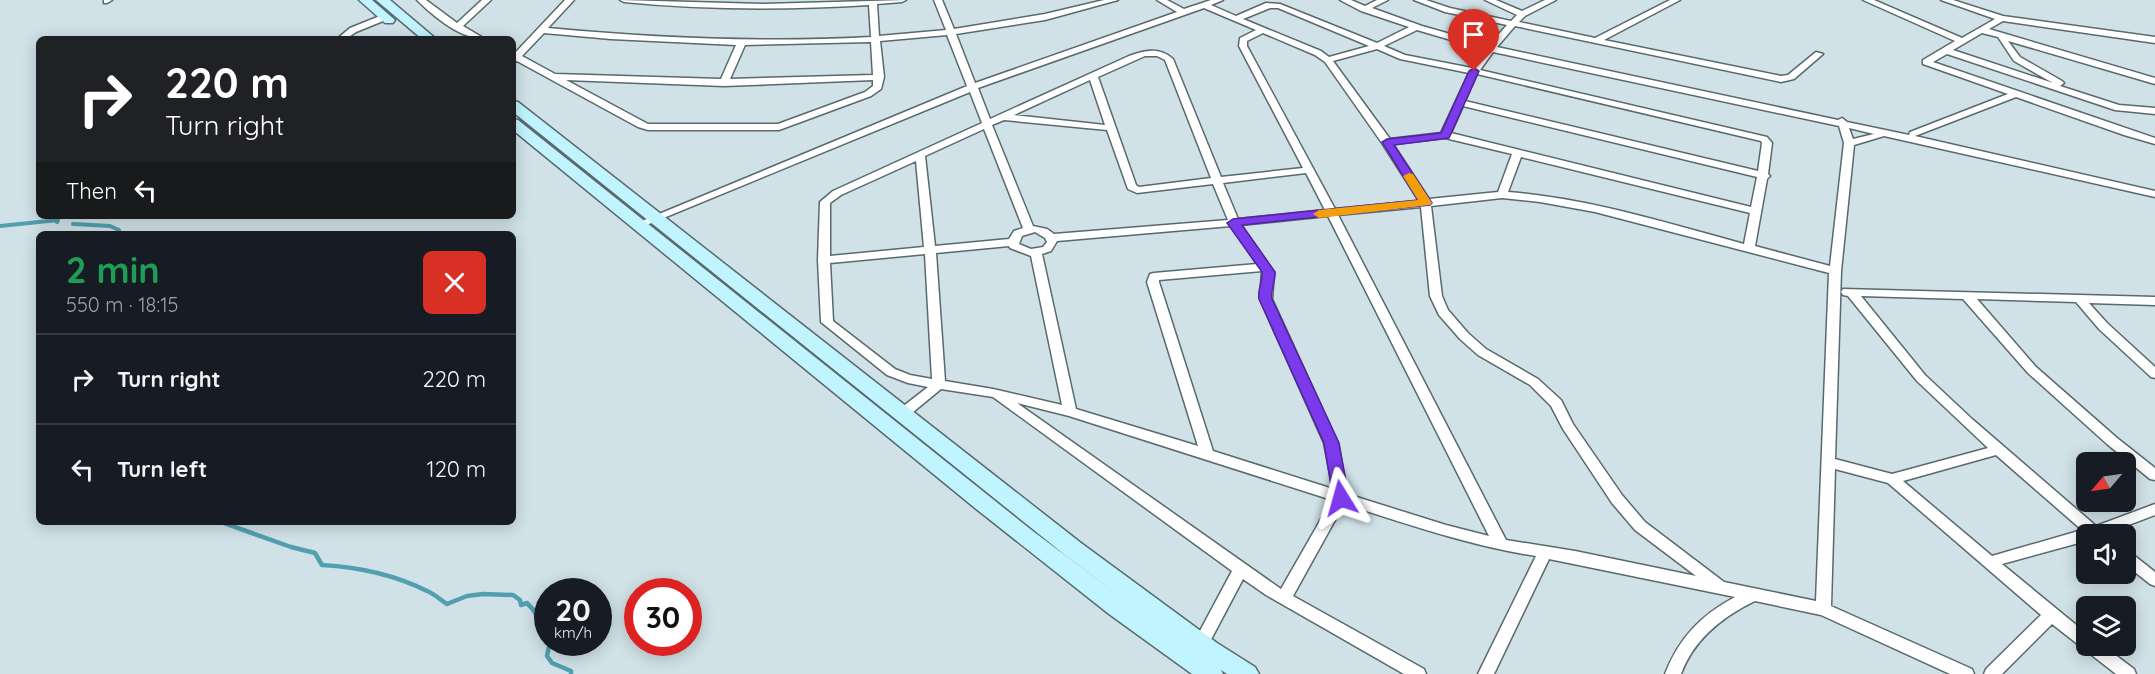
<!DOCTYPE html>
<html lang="en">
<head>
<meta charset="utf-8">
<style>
  body { margin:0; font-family:Quicksand,sans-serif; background:#20242c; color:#f1f3f6; height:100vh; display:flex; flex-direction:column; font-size:22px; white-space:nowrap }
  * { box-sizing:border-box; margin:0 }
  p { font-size:20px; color:#9ea1a6 }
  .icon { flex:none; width:33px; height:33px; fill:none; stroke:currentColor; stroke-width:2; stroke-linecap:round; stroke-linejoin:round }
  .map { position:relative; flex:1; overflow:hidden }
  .panel { position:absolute; left:36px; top:231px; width:480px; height:294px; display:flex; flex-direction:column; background:#171b24; border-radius:9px; box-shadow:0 3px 15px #0003 }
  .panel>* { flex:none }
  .hud { position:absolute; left:36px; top:36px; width:480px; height:183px; border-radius:9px; box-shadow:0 3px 15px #0003; background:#202124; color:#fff; overflow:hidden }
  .needle { width:39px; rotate:241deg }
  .controls { position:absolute; left:2076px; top:452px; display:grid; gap:12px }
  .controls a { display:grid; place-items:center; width:60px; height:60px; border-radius:9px; background:#171b24; box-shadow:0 3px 15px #0003; font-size:30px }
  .speed { position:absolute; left:534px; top:578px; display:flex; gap:12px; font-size:30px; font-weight:700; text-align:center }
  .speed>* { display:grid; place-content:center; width:78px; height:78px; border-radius:50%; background:#171b24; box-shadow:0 3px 15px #0003; line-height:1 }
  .speed small { font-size:15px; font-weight:400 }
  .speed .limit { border:9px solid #d22; background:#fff; color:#111 }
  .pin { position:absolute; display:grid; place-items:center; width:51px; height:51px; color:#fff; margin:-62px -26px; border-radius:50% 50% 50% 0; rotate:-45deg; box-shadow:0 0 6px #0007 }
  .pin .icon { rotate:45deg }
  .me { position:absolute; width:66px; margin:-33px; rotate:352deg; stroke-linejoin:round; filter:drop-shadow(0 0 4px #0008) }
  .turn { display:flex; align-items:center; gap:21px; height:126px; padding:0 30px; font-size:27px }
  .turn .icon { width:78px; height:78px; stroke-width:2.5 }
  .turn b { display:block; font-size:42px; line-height:51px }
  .then { display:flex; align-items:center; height:57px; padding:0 30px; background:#0003; gap:12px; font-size:22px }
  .round { display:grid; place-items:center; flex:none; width:63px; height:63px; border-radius:9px; background:#20242c }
  .summary { display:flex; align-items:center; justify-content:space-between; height:102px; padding:0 30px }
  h1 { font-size:36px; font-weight:700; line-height:45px; color:#1e9e55 }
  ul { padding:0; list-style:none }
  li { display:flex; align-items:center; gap:18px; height:90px; padding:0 30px; border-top:2px solid #363941 }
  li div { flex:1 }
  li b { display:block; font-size:22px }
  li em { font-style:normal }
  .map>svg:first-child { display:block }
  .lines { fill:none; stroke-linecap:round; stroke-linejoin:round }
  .stream-far1 { stroke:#529fb0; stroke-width:4 }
  .stream { stroke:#529fb0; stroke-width:4.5 }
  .street-casing { stroke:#59696d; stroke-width:3 }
  .secondary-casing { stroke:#59696d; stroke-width:3 }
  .street { fill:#fff; fill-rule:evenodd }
  .secondary { fill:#c0f4fe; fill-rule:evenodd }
  .route { fill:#7c3aed; stroke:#51269a; stroke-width:1.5 }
  .slow { fill:#f59e0b }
</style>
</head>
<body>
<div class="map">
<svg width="2155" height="674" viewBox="0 0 2155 674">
  <rect width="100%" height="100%" fill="#d0e2e7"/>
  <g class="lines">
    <!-- stream-far1 -->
    <g class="stream-far1">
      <polyline points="73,224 110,226 119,230 119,234"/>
      <polyline points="0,226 58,220 57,222"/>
    </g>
    <!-- stream -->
    <g class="stream">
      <path d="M 221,522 L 291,547 L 315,553 L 322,565 C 358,567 395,575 427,591 C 435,594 440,600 447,604 L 467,596 L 483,594 L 513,595 L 520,600 L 521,605 L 527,603 C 537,612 541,622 543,635 L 548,638"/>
      <polyline points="550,642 547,656 552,663 571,671 571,674"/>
    </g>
    <defs>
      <g id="street">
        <polygon points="104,0 112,0 107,3 104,3"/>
        <path d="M 417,0 L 426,0 L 457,23 L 482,0 L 491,0 L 463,26 L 485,39 C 461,39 434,17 417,0 Z"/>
        <path d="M 565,0 L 574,0 L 548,28 C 656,38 763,43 871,37 L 869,5 C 787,10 706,10 624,2 L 620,0 L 763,4 L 906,0 L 902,2 L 877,4 L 879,36 L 946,30 L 934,0 L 942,0 L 954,29 L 1045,14 L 1104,0 L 1118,0 L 1045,20 L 956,34 L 975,83 L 1177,12 L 1157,0 L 1167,0 L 1184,9 L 1211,0 L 1223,0 L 1211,5 L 1236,16 L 1266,3 L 1280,4 L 1377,43 L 1409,27 L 1361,11 L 1340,0 L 1351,0 L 1365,6 L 1377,0 L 1388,0 L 1372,8 L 1422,26 L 1489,45 L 1507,25 L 1445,12 L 1414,0 L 1426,0 L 1450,8 L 1511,21 L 1517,15 L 1485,0 L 1496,0 L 1522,11 L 1545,0 L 1556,0 L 1525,16 L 1519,22 L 1595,38 L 1670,0 L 1680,0 L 1604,40 L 1781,76 L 1788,75 L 1816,52 L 1823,54 L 1794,79 L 1781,82 L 1515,26 L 1497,47 L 1838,120 L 1842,118 L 1847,122 L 1909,135 L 1910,132 L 2008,94 L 1923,64 L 1923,60 L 1955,41 L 1863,0 L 1874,0 L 1962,38 L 1995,19 L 1941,0 L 1953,0 L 2003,16 L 2155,37 L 2155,43 L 2003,21 L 1989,29 L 2155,78 L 2155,84 L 2008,41 L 2020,57 L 2062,81 L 2064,83 L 2060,86 L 2119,105 L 2155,108 L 2155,114 L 2115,110 L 1947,54 L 1933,62 L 2155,138 L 2155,144 L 2124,135 L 2016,97 L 1915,136 L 2155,191 L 2155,197 L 1884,136 L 1854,145 L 1841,271 L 1835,459 L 1892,474 L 1988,448 L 1917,381 L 1848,296 L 1843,295 L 1841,292 L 1843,289 L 2155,297 L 2155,305 L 2089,303 L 2107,323 L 2155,367 L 2155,378 L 2151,377 L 2099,329 L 2076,302 L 1977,299 L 2036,367 L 2117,438 L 2155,468 L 2155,480 L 2150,479 L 2107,444 L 2028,373 L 1963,299 L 1861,296 L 1925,375 L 1972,419 L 2096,526 L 2155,504 L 2155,515 L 2105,534 L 2086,534 L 2086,541 L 2002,564 L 2086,633 L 2086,645 L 2102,645 L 2134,669 L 2136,674 L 2116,674 L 2052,624 L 2002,674 L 1984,674 L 1986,669 L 2041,615 L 1888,483 L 1835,469 L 1831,606 L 1972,669 L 1974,674 L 1950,674 L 1821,615 L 1755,601 C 1722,617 1694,639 1681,674 L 1665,674 C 1679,638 1701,615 1735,597 L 1549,559 L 1494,674 L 1478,674 L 1536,556 C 1470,546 1408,524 1344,504 L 1293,596 L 1424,669 L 1426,674 L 1404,674 L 1266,595 L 1243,579 L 1206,649 L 1201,651 L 1196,649 L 1193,644 L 1232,571 L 993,397 L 941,389 L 907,417 L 897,417 L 896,414 L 897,411 L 928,387 L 908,383 L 887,375 L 821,322 L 818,260 L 820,202 L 833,191 L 982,123 L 970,92 L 644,226 L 640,227 L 635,224 L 967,86 L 947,35 L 880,41 L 884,77 L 881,89 L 871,96 L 779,130 L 648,130 L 638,127 L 517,61 L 513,63 L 513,52 L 515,53 ZM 1204,8 L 1256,30 L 1240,38 L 1239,46 L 1303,168 L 1221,177 L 1173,59 C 1160,47 1145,50 1129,56 L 990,119 L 978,88 ZM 1270,8 L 1278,8 L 1369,46 L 1329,57 L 1321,51 L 1243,19 ZM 1417,30 L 1485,50 L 1472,68 L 1405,55 L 1384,46 ZM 544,33 L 611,39 L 736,45 L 721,79 L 555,74 L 522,56 ZM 1263,33 L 1315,55 L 1325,62 L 1382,143 L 1419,201 L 1335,209 L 1247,46 L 1247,41 ZM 1982,33 L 1998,37 L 2014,61 L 2053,83 L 1953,50 ZM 871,42 L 873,75 L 730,79 L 745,45 ZM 1377,49 L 1400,59 L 1469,73 L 1441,133 L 1390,139 L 1333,61 ZM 1493,52 L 1839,126 L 1844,143 L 1830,266 L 1755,246 L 1767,179 L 1770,176 L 1768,174 L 1772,143 L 1767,137 L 1480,70 ZM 1145,56 L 1157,56 L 1165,60 L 1211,178 L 1139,187 L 1136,185 L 1098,77 ZM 1477,74 L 1761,141 L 1762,143 L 1758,171 L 1465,101 ZM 566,80 L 724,86 L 873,80 L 873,86 L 865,92 L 778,124 L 648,124 ZM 1090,80 L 1105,125 L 1014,115 ZM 1463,106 L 1757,177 L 1751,207 L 1451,133 ZM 1004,120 L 1107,130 L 1128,189 L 1137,193 L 1213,184 L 1228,220 L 1054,234 L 1047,229 L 1033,226 L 992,125 ZM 1849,128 L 1874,134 L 1853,139 ZM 984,129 L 1023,228 L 1014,231 L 1009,239 L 935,246 L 925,156 ZM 1445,138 L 1512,154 L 1498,192 L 1429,199 L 1393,144 ZM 1521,157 L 1750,213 L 1744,244 C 1667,223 1588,198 1508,192 ZM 916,161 L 924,247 L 830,256 L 830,203 L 841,195 ZM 1306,173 L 1325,210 L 1238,219 L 1223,183 ZM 1502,198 L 1540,202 L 1595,212 L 1829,273 L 1816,601 L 1724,582 L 1645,522 L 1622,495 L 1573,424 L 1561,400 L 1538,379 L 1486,349 L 1468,333 L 1448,310 L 1442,296 L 1431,206 ZM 1421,207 L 1430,296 L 1439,315 L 1460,339 L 1478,355 L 1530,385 L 1551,406 L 1563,429 L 1612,503 L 1635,530 L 1696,576 L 1575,551 L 1506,540 L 1338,215 ZM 1328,216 L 1489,536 L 1446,525 L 1347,494 L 1338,443 L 1272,299 L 1274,272 L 1241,225 ZM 1231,226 L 1257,264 L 1154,273 L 1150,274 L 1147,282 L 1198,446 L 1076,409 L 1042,254 L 1051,251 L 1057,241 ZM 1035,232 L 1045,238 L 1047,242 L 1043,247 L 1031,249 L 1019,244 L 1022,236 ZM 1009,246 L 1010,248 L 1031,256 L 1062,405 L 993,389 L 945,381 L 936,253 ZM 925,254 L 932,379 L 910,375 L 895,369 L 833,321 L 830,263 ZM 1262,271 L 1260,299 L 1324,443 L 1333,489 L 1213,451 L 1159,282 L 1159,280 ZM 1017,403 L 1069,416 L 1332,500 L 1281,589 ZM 1996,455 L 2082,530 L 1992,556 L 1903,481 Z"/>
        <polygon points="385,14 388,15 388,19 356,32 346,39 337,39 350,28"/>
        <polygon points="2126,551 2131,553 2155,572 2155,586 2150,584 2126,565"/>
      </g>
      <g id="secondary">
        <polygon points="359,0 372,0 395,20 393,23 385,23"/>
        <polygon points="376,0 390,0 436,39 422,39"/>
        <polygon points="513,101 518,102 1081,543 1217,643 1255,667 1259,674 1227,674 1221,670 1223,674 1192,674 1109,614 975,508 513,130 513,119 518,120 1034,532 1133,606 1065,555 513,112"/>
      </g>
    </defs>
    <!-- street casing -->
    <use href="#street" class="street-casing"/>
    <!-- secondary casing -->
    <use href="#secondary" class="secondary-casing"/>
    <!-- street -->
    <use href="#street" class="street"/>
    <!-- secondary -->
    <use href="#secondary" class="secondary"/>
  </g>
  <!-- route -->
  <path class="route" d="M 1474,68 L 1479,71 L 1449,138 L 1394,145 L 1432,203 L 1430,205 L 1242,225 L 1275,272 C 1276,281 1270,289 1272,299 L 1339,443 L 1349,498 L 1347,502 L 1336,502 L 1333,498 L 1324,443 L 1259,299 C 1257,289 1263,282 1262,272 L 1227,223 L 1233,219 L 1418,200 L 1382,142 L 1387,139 L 1441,133 L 1469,71 Z"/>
  <!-- slow -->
  <polygon class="slow" points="1409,173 1413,174 1432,203 1430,205 1319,218 1313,214 1319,210 1418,200 1403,176"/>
</svg>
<div class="controls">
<a><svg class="needle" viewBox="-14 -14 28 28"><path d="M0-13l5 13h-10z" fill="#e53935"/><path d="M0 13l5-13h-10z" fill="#9ea1a6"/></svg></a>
<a><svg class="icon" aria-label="sound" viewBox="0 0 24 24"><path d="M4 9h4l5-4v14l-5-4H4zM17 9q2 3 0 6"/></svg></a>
<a><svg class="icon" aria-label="layers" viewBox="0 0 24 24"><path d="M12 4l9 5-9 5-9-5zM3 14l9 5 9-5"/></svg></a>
</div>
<div class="speed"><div>20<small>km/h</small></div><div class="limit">30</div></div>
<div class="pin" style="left:1474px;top:71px;background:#d93025"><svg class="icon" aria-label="arrive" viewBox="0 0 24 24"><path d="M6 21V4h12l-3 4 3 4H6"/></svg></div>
<svg class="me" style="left:1341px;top:498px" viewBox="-20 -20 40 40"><path d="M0-17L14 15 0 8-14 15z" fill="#7c3aed" stroke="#fff" stroke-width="4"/></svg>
<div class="hud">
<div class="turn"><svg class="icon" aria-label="right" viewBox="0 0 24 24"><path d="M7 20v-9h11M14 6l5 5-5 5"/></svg><div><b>220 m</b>Turn right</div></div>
<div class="then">Then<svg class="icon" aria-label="left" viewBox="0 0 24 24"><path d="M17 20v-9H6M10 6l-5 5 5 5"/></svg></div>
</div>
<section class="panel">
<div class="summary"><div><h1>2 min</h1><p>550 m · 18:15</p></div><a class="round" style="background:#d93025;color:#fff"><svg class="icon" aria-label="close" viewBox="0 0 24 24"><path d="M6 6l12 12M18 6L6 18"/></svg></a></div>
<ul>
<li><svg class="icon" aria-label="right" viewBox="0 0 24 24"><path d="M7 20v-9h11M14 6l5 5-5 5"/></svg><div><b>Turn right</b></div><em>220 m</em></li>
<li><svg class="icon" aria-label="left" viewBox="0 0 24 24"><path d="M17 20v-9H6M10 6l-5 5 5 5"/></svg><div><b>Turn left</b></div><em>120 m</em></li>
</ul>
</section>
</div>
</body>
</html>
